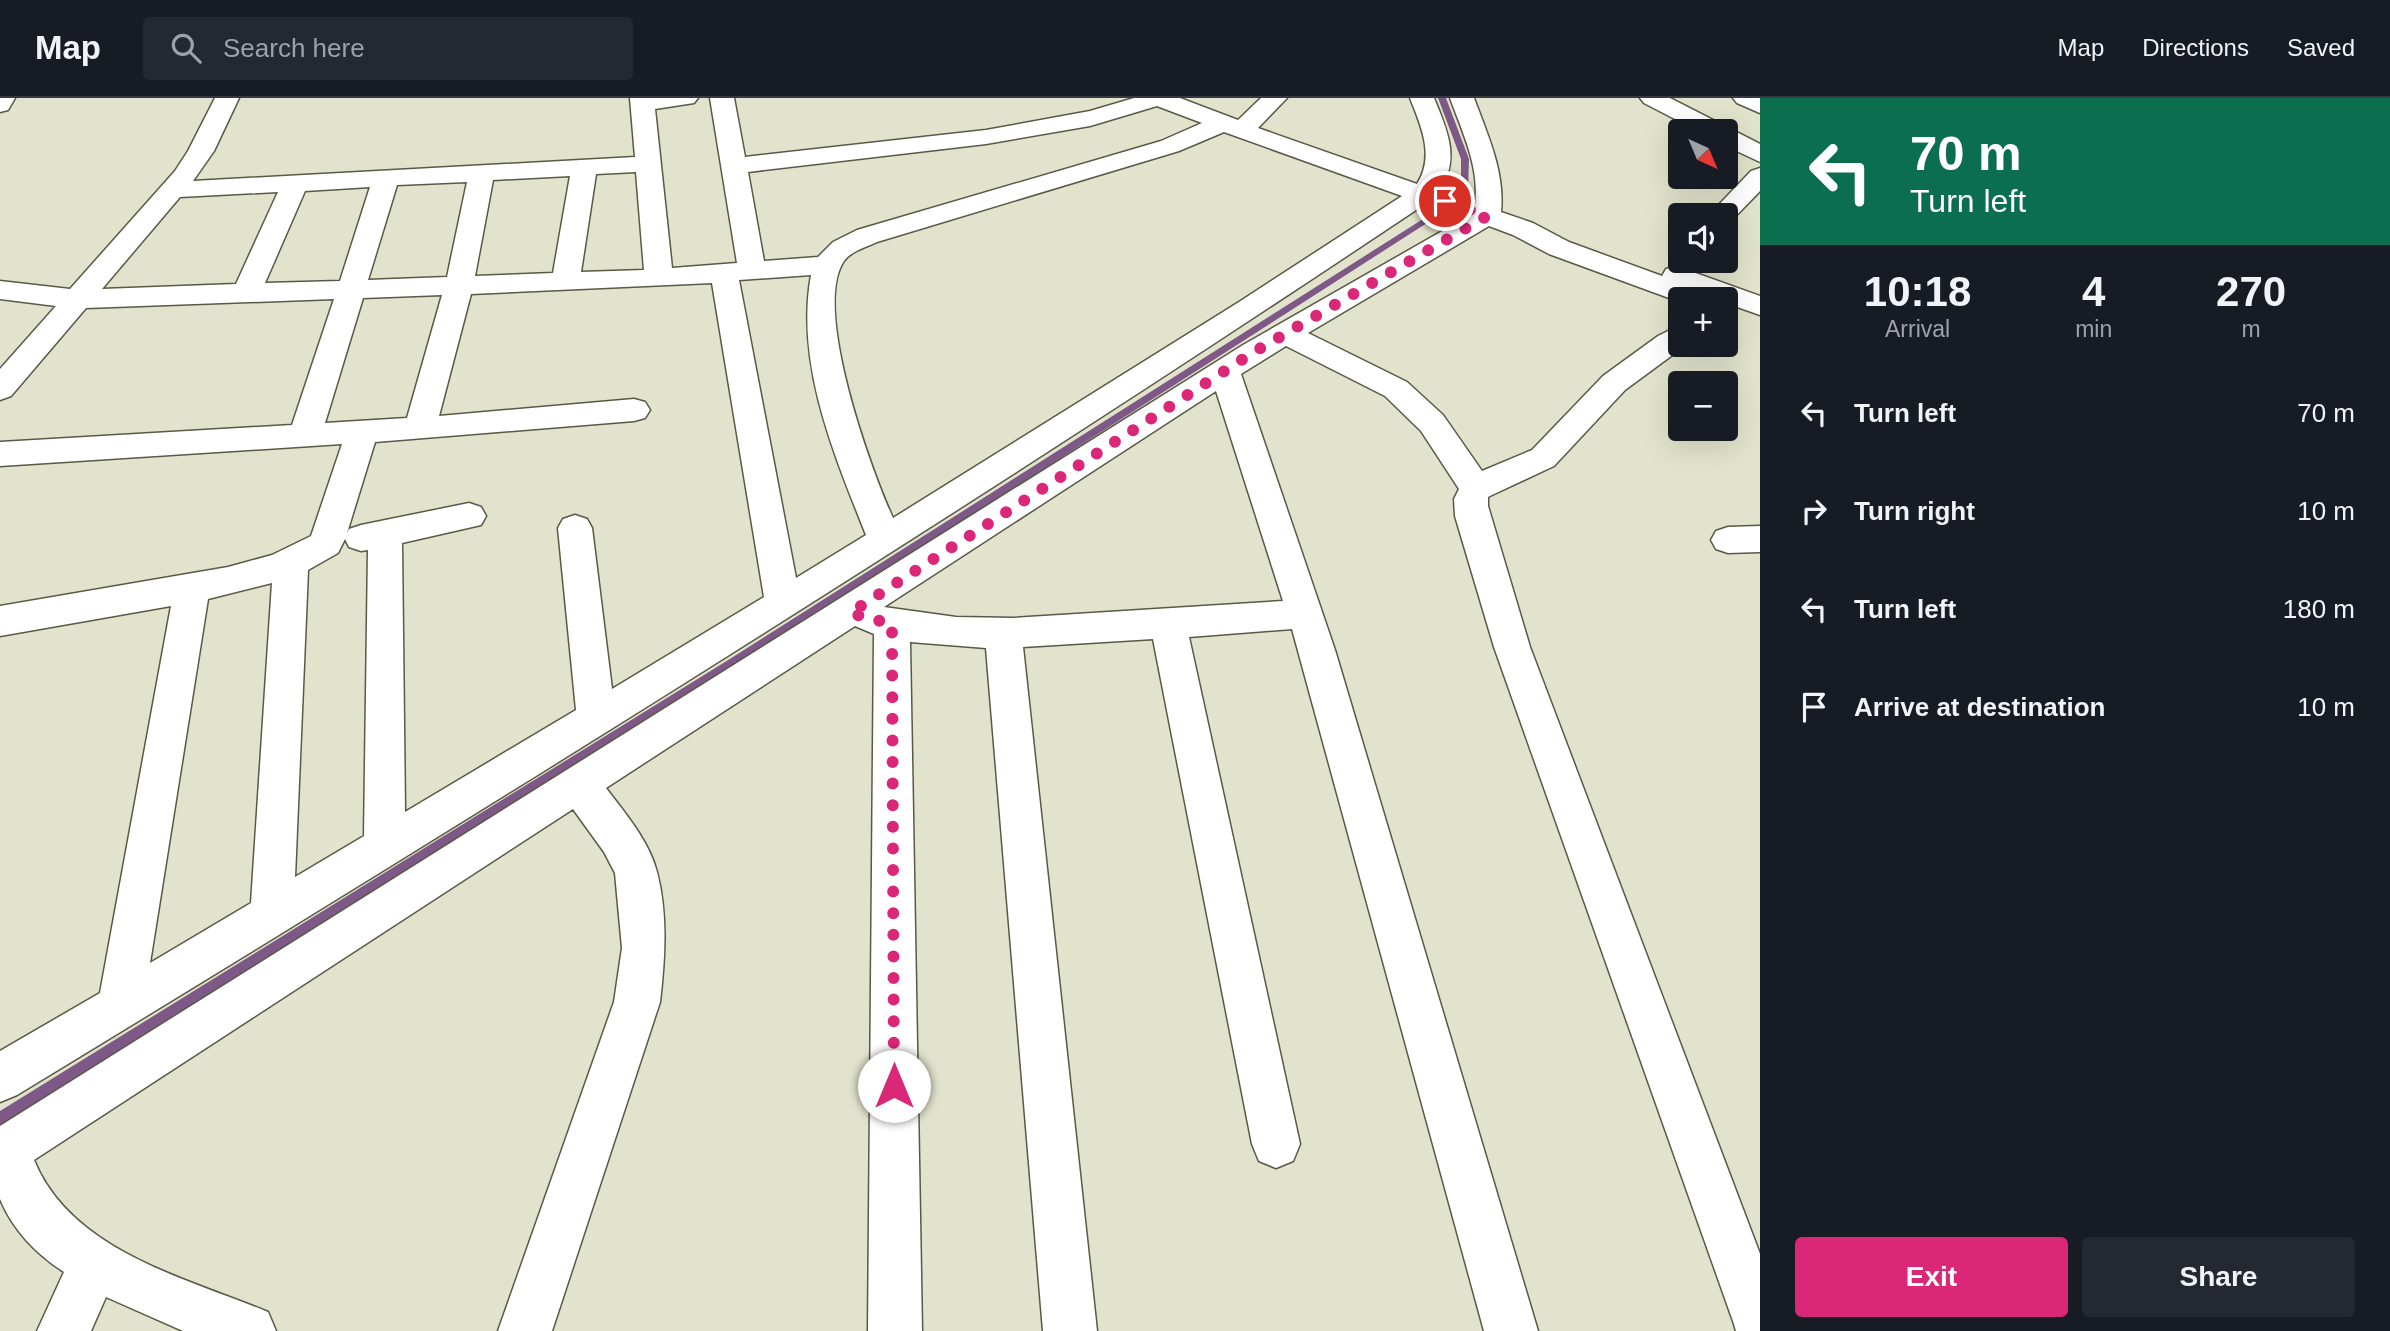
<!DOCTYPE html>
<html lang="en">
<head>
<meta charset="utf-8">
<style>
  body { margin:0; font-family:Helvetica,sans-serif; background:#242831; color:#f1f3f6; height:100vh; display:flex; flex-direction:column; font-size:26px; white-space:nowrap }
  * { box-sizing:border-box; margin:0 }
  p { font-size:23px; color:#9ea1a6 }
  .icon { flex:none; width:38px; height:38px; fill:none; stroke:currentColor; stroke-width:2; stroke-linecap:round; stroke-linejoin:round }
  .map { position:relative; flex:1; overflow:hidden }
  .drawer { display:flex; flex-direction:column; background:#171b24; width:630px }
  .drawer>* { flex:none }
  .guide { background:#0b6e4f; color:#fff; overflow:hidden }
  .needle { width:46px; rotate:136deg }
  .tools { position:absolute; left:1668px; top:21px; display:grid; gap:14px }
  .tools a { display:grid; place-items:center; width:70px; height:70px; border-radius:7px; background:#171b24; box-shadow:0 7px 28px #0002; font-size:35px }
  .pin { position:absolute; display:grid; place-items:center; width:60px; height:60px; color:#fff; margin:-30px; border:4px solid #fff; border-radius:50%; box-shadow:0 2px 7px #0007 }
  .me { position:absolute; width:77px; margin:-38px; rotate:0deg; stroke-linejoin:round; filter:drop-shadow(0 0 5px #0008) }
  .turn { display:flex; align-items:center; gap:24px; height:147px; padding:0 35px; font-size:32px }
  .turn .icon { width:91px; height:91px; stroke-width:2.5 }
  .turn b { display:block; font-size:49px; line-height:60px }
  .eta { display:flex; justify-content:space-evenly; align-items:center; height:119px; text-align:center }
  .eta b { font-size:42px; font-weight:600; line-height:49px }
  .cta { display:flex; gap:14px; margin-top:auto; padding:14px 35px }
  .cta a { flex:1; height:80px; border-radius:7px; background:#db2777; color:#fff; font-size:28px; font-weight:600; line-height:80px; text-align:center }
  .cta a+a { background:#242831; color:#f1f3f6 }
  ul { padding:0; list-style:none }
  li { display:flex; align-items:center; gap:21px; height:98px; padding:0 35px }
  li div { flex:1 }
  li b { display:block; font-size:26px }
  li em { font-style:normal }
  header { display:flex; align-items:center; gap:42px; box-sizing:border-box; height:98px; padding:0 35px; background:#171b24; border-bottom:2px solid #363941 }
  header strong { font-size:33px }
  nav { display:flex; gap:38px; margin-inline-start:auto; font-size:24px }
  .search { width:490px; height:63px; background:#242831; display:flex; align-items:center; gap:18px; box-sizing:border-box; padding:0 24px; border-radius:7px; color:#9ea1a6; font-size:26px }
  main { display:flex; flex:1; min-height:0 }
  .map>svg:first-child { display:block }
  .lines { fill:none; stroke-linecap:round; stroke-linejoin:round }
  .stream { fill:#7e5987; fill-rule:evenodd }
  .minor-casing { stroke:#595946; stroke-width:3 }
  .minor { fill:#fff; fill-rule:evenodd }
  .route { stroke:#db2777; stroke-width:12; stroke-dasharray:0 21.6 }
</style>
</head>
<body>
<header>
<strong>Map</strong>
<div class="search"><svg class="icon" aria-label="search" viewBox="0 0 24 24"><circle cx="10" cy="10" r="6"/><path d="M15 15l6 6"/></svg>Search here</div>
<nav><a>Map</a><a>Directions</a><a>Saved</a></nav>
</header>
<main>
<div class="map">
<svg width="1760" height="1233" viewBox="0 0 1760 1233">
  <rect width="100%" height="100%" fill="#e2e3cc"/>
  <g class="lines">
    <!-- stream -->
    <g class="stream">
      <polygon points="1438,0 1446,0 1469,61 1468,93 1461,91 1461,61"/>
      <polygon points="1434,114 1441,116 741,565 0,1030 0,1013 733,559"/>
    </g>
    <defs>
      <g id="minor">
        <polygon points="0,0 15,0 8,12 0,14"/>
        <path d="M 215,0 L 239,0 L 214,53 L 193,83 L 635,59 L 630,0 L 698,0 L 694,5 L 655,11 L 672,170 L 737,165 L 710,0 L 734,0 L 745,59 L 986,32 L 1090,13 L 1134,0 L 1180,0 L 1238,22 L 1261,0 L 1287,0 L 1258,30 L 1417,86 C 1435,58 1421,28 1410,0 L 1434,0 C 1447,32 1461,61 1439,93 L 1475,106 C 1480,70 1462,33 1450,0 L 1474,0 C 1488,38 1505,74 1501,114 L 1533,125 L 1569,144 L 1662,178 L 1666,171 L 1676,168 L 1760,198 L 1760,217 L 1726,205 L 1726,201 L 1680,201 L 1680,204 L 1549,156 L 1513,137 L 1489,128 L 1308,235 L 1407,284 L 1443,317 L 1482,373 L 1532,352 L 1603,278 L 1658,238 L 1680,227 L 1680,247 L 1686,247 L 1625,292 L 1554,368 L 1492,397 L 1488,399 L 1488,408 L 1530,549 L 1760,1156 L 1760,1233 L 1736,1233 L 1734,1226 L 1494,549 L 1455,418 L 1454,401 L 1459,391 L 1421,333 L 1385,298 L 1286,248 L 1241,276 L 1335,552 L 1538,1233 L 1484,1233 L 1292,531 L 1189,539 L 1300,1046 L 1293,1063 L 1276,1070 L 1259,1063 L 1252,1046 L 1153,541 L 1023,549 L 1097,1233 L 1043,1233 L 986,550 L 910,544 L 922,1233 L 868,1233 L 874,536 L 855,528 L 606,690 C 625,715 649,743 657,774 C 668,816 665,861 660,904 L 552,1233 L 498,1233 L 614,904 L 622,850 L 615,775 L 604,754 L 573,711 L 34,1062 C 71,1153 186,1180 268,1214 L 276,1233 L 183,1233 L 106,1199 L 91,1233 L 37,1233 L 64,1174 C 36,1156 13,1132 0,1101 L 0,1028 L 1243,247 L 1465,120 L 1425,106 C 963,415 492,708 17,997 L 0,1004 L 0,953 L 100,895 L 171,508 L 0,538 L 0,508 L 228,469 L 272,457 L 311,438 L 342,346 L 0,368 L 0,344 L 292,327 L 334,201 L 86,210 L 11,298 L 0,302 L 0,271 L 56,208 L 0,201 L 0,183 L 70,191 L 175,73 L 188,53 ZM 1157,8 L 1202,25 L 1161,43 L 857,132 L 833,144 L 818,159 L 764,163 L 748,74 L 986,46 L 1090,28 ZM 1224,34 L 1402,98 L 1239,204 L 893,420 C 871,372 812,210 844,163 C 851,153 867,149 877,144 L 1179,53 ZM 636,74 L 644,172 L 581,174 L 596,76 ZM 570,78 L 553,175 L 475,178 L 493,82 ZM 467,84 L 447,179 L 368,182 L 397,87 ZM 370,89 L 340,183 L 265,185 L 305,93 ZM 278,94 L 236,186 L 102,191 L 180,99 ZM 811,177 C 795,266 834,356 866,437 L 796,480 L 739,182 ZM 712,185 L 764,499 L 612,591 L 592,430 L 587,421 L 575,417 L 563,421 L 558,430 L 576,612 L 405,714 L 402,445 L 481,427 L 486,418 L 481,409 L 469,405 L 361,427 L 349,431 L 347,435 L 375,344 L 634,323 L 645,320 L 650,312 L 645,304 L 634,301 L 439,318 L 471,196 ZM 442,197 L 407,320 L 325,325 L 363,200 ZM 1216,293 L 1283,503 L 1014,520 L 956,519 L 884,509 ZM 345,441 L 349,449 L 361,453 L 368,452 L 364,738 L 295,779 L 308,472 L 338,455 ZM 272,485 L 251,805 L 150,865 L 208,501 Z"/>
        <polygon points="1640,0 1670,0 1760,46 1760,64 1726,48 1726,33 1698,33 1644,5"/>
        <polygon points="1733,0 1760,0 1760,15 1737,5"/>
        <polygon points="1760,70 1760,93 1731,123 1726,124 1726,117 1709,117 1751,73"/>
        <polygon points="1760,428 1760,454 1728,455 1716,451 1711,442 1716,433 1728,429"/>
      </g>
    </defs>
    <!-- minor casing -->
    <use href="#minor" class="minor-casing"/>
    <!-- minor -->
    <use href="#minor" class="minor"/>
  </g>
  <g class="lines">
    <!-- route -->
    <polyline class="route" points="894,988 892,526 850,515 1254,254 1487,118 1445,103"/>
  </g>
</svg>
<div class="tools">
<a><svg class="needle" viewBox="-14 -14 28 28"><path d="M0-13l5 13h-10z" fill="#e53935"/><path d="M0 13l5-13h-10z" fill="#9ea1a6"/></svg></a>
<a><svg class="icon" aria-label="sound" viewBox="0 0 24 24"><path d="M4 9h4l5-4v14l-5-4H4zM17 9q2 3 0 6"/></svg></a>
<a>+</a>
<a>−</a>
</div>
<div class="pin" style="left:1445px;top:103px;background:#d93025"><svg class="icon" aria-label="arrive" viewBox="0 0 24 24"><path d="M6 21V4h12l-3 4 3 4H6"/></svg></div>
<svg class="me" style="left:894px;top:988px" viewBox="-20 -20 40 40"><circle r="19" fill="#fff"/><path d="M0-13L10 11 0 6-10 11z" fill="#db2777"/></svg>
</div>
<section class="drawer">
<div class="guide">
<div class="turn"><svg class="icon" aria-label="left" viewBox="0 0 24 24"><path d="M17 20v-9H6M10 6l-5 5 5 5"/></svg><div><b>70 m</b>Turn left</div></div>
</div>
<div class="eta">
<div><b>10:18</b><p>Arrival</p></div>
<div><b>4</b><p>min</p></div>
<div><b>270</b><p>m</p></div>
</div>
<ul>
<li><svg class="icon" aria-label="left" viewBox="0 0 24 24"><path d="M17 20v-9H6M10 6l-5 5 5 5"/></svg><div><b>Turn left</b></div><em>70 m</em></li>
<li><svg class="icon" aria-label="right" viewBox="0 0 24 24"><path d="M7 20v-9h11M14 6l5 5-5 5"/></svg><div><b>Turn right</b></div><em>10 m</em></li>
<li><svg class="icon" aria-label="left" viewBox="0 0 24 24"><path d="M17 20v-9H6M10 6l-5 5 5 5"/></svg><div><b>Turn left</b></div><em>180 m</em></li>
<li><svg class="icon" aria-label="arrive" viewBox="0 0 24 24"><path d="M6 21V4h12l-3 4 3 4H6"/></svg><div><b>Arrive at destination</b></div><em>10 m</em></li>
</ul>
<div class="cta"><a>Exit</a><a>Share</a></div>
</section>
</main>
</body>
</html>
